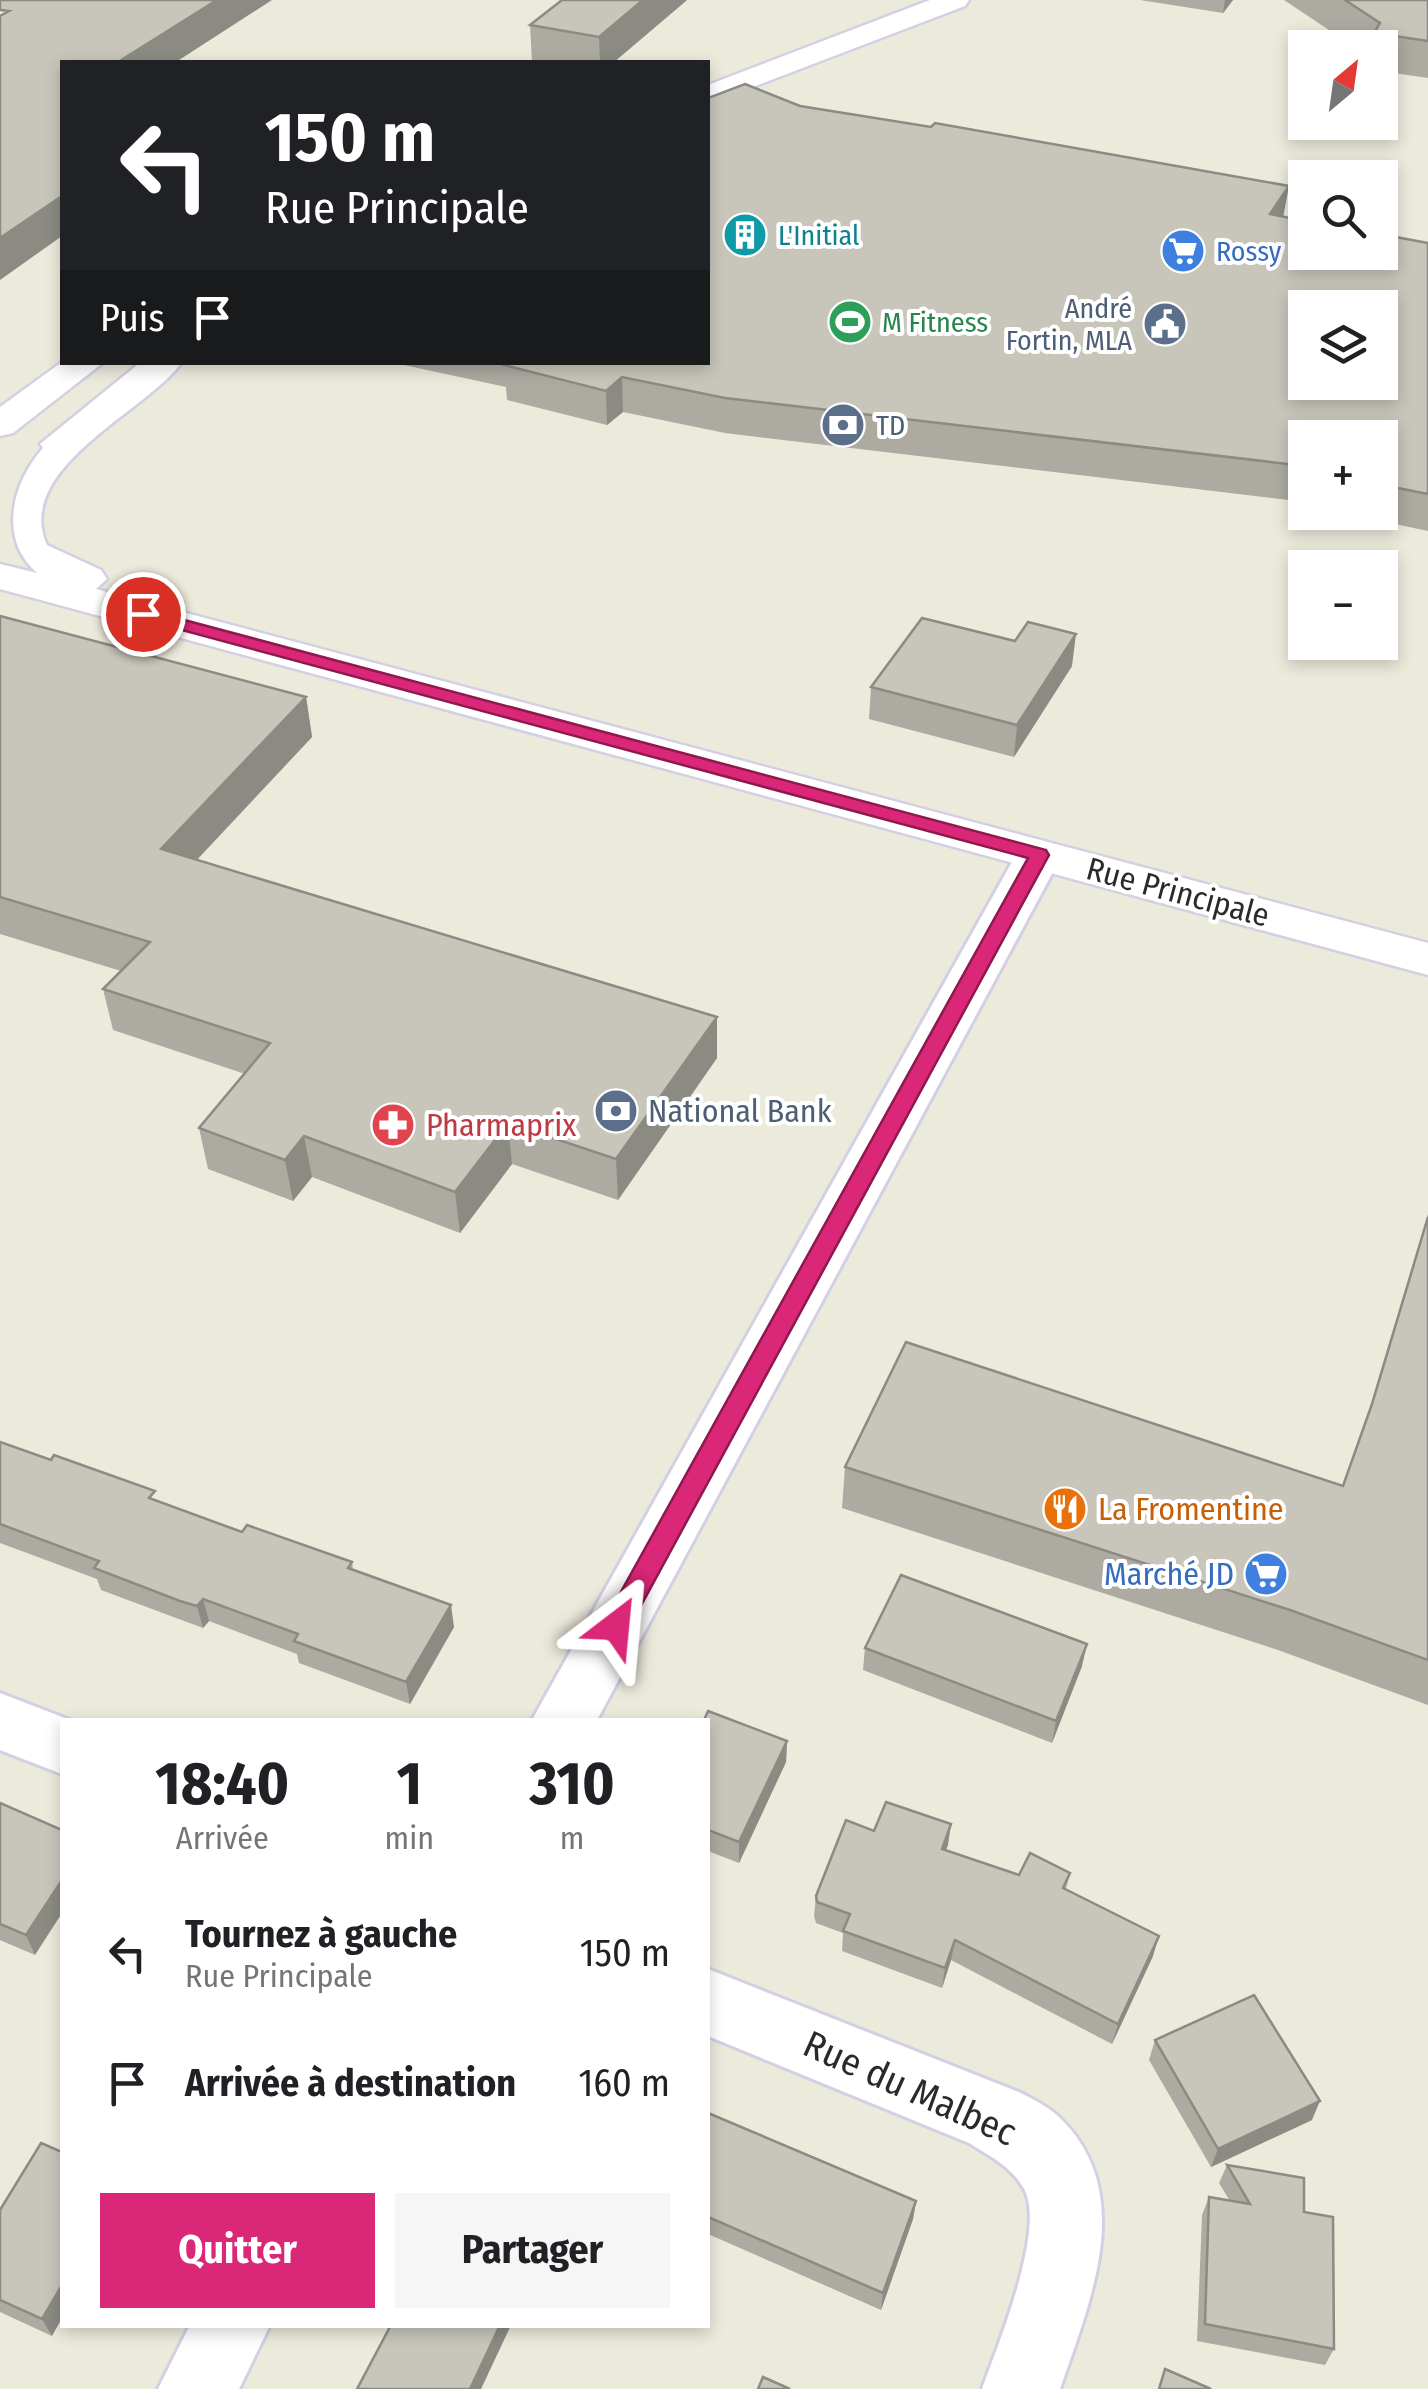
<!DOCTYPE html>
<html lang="fr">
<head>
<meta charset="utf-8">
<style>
  body { margin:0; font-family:"Fira Sans Condensed",sans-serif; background:#f6f6f6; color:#202124; height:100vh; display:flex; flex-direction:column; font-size:38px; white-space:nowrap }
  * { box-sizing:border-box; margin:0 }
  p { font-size:32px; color:#757577 }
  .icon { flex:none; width:55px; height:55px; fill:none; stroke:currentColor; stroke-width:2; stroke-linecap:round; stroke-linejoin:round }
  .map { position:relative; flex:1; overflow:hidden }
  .details { position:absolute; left:60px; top:1718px; width:650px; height:610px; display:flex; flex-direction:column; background:#fff; border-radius:0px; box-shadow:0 5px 15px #0003 }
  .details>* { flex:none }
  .guide { position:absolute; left:60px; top:60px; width:650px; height:305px; border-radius:0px; box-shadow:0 5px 15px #0003; background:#202124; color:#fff; overflow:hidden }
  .needle { width:65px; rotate:29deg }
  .buttons { position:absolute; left:1288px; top:30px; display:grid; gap:20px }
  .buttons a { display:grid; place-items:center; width:110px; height:110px; border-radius:0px; background:#fff; box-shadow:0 5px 15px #0003; font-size:50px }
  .pin { position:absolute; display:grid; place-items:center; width:85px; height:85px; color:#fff; margin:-42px; border:5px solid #fff; border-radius:50%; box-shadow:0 2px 10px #0007 }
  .me { position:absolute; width:110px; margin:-55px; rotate:29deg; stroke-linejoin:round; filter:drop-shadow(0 0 8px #0008) }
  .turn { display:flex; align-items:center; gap:35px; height:210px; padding:0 40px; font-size:45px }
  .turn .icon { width:130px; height:130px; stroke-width:2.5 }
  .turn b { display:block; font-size:70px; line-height:85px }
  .then { display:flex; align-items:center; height:95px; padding:0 40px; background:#0003; gap:20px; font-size:38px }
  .eta { display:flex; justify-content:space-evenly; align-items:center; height:170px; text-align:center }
  .eta b { font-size:60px; font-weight:700; line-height:70px }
  .primary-button { display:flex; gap:20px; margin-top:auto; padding:20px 40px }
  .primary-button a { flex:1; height:115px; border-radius:0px; background:#db2777; color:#fff; font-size:40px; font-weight:700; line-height:115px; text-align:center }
  .primary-button a+a { background:#f6f6f6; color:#202124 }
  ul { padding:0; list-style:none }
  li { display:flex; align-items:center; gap:30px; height:130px; padding:0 40px }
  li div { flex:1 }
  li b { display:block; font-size:38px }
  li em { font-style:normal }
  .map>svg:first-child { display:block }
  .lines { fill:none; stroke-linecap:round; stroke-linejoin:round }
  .street-casing { stroke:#d2d0e3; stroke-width:6 }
  .secondary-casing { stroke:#d2d0e3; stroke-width:5 }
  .street { fill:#fff; fill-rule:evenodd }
  .secondary { fill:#fff; fill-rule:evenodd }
  .wall { fill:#acaaa1 }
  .shaded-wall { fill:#8c8b83 }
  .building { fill:#c8c6bb; stroke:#8c8b83; stroke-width:2.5; fill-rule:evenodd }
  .route { fill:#db2777; stroke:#8e194d; stroke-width:2.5 }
  .labels { text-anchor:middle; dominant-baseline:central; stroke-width:8; stroke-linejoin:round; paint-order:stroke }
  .far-culture-label { font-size:28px; fill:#0d838f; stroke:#fff; text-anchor:start }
  .far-shop-label { font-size:28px; fill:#366cbe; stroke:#fff; text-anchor:start }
  .far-service-label { font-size:28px; fill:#4e5e75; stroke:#fff; text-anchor:end }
  .far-leisure-label { font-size:28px; fill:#27864d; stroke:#fff; text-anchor:start }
  .street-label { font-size:32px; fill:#2a2a2a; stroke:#fff }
  .service-label { font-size:32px; fill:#4e5e75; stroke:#fff; text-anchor:start }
  .health-label { font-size:32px; fill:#be3a42; stroke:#fff; text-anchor:start }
  .food-label { font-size:32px; fill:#c56008; stroke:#fff; text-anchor:start }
  .shop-label { font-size:32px; fill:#366cbe; stroke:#fff; text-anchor:end }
  .near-street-label { font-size:38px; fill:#2a2a2a; stroke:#fff }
</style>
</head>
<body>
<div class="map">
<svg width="1428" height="2389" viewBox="0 0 1428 2389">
  <rect width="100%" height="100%" fill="#eceadb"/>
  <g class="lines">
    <defs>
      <g id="street">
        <polygon points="1039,841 1055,845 1062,855 597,1720 532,1720 1016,855 1023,845"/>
        <polygon points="0,1693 70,1720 62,1720 62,1774 0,1750"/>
        <path d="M 708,1969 L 1021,2093 C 1034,2100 1049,2107 1060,2118 C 1138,2194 1089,2303 1060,2389 L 982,2389 C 997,2347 1048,2226 1023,2187 C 1010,2166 990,2156 969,2143 L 708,2036 Z"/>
        <polygon points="190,2325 270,2325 239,2389 158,2389"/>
      </g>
      <g id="secondary">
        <polygon points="930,0 969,0 965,6 708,104 708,85"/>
        <polygon points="62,362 104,362 13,433 0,436 0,407"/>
        <path d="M 141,362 L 182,362 C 149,410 12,468 47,545 L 101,570 L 107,579 L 96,589 L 1428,943 L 1428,975 L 0,589 L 0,564 L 37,573 C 0,541 9,487 43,448 L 40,444 Z"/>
      </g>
    </defs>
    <!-- street casing -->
    <use href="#street" class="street-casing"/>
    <!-- secondary casing -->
    <use href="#secondary" class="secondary-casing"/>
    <!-- street -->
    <use href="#street" class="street"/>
    <!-- secondary -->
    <use href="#secondary" class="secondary"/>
  </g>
  <!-- wall -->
  <g class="wall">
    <polygon points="562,0 687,0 614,62 532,62 530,25"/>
    <polygon points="1140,0 1233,0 1223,13"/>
    <polygon points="1284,0 1428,0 1428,78 1380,71 1380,48 1356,48"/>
    <polygon points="800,106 1283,217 1428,243 1428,531 1390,523 1374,512 1380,512 1380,438 1305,438 1305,502 725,433 623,412 607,425 507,400 506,387 390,362 708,362"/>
    <polygon points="0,616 306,697 312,737 197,860 717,1017 717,1058 618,1200 512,1164 460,1233 312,1177 293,1201 208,1169 199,1128 245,1074 113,1030 103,989 121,971 0,934"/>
    <polygon points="1072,666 1014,757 869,719 871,687"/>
    <polygon points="1428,1214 1428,1705 1278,1650 842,1508 845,1467 1343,1486 1367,1417"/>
    <polygon points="0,1442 242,1532 352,1562 353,1569 454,1627 410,1704 299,1663 297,1654 209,1621 203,1628 101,1590 97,1579 0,1543"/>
    <polygon points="865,1648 1082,1666 1052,1743 863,1670"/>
    <polygon points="708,1720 787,1741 786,1762 739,1863 708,1851"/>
    <polygon points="0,1803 35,1955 0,1940"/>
    <polygon points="951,1824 946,1850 1019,1875 1070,1873 1066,1889 1153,1956 1112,2044 951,1960 942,1988 842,1951 843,1933 816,1923 814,1916 816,1896 874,1831"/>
    <polygon points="1155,2040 1312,2120 1211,2167 1149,2060"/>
    <polygon points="708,2113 916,2201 913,2219 881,2310 708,2234"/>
    <polygon points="1227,2165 1304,2212 1334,2349 1325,2365 1197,2341 1202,2215 1209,2197 1230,2201 1219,2183"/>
    <polygon points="0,2210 52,2336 0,2312"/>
  </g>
  <!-- shaded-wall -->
  <g class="shaded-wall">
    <polygon points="217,0 272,0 176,62 118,62"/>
    <polygon points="643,0 687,0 614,62 600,62 599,37"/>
    <polygon points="1225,0 1233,0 1223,13"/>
    <polygon points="1289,186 1283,218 1270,214"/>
    <polygon points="62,196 62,236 0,280 0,238"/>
    <polygon points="622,377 623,412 607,425 606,391"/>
    <polygon points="1076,634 1072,666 1014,757 1017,725"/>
    <polygon points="306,697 312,737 169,889 161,849"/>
    <polygon points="717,1017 717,1058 618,1200 616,1159"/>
    <polygon points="508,1123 512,1164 460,1233 455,1192"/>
    <polygon points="304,1136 312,1177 293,1201 285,1160"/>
    <polygon points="203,1599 209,1621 203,1628 197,1606"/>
    <polygon points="451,1605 454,1627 410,1704 406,1682"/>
    <polygon points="1087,1644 1082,1666 1052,1743 1056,1721"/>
    <polygon points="787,1741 786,1762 739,1863 739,1842"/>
    <polygon points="951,1824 948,1845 939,1869 942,1849"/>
    <polygon points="62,1880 62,1913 35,1955 26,1935"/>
    <polygon points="1159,1936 1153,1956 1112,2044 1118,2024"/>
    <polygon points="955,1940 951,1960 942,1988 945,1968"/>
    <polygon points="1320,2101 1312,2120 1211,2167 1218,2149"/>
    <polygon points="916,2201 913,2219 881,2310 883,2293"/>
    <polygon points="62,2285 62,2318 52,2336 42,2319"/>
    <polygon points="500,2325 511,2325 481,2389 470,2389"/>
  </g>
  <!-- building -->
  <g class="building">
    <polygon points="0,0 217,0 118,62 62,62 62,196 0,238 0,16 9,11 0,10"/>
    <polygon points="562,0 643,0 599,37 530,25"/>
    <polygon points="1345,0 1428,0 1428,41 1374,33 1380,23"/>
    <path d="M 745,84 L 800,106 L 931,127 L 935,123 L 1289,186 L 1270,214 L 1305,221 L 1305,252 L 1380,252 L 1380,234 L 1428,243 L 1428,494 L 1398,488 L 1380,476 L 1380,438 L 1305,438 L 1305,466 L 725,398 L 622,377 L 606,391 L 504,365 L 508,362 L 708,362 L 708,98 ZM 1305,308 L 1380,308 L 1380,382 L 1305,382 Z"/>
    <polygon points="0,616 306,697 161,849 717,1017 616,1159 508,1123 455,1192 304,1136 285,1160 199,1128 270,1043 103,989 150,942 0,897"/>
    <polygon points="922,618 1015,641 1028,622 1076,634 1017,725 871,687"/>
    <polygon points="1428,1217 1428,1660 1290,1610 845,1467 906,1342 1343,1486 1372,1404"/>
    <polygon points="0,1442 51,1460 54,1455 155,1491 149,1498 242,1532 247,1525 352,1562 348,1568 451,1605 406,1682 294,1641 298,1634 203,1599 197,1606 180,1601 94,1568 99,1561 0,1524"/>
    <polygon points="901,1575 1087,1644 1056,1721 865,1648"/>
    <polygon points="708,1711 787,1741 739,1842 708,1830 708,1720 704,1720"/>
    <polygon points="886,1802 951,1824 942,1849 1019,1875 1030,1853 1070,1873 1063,1888 1159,1936 1118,2024 955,1940 945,1968 843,1931 850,1914 817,1902 816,1896 846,1820 874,1831"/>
    <polygon points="0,1803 62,1830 62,1880 26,1935 0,1924"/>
    <polygon points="1254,1995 1320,2101 1218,2149 1155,2040"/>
    <polygon points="708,2113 916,2201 883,2293 708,2217"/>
    <polygon points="41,2143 62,2152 62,2285 42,2319 0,2300 0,2210"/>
    <polygon points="1227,2165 1304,2178 1304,2212 1333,2217 1334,2349 1205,2324 1209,2197 1250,2204"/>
    <polygon points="391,2325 500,2325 470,2389 357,2389"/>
    <polygon points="1165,2369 1211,2389 1159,2389"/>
    <polygon points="763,2377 790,2389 758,2389"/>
  </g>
  <!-- route -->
  <polygon class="route" points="143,609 1046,850 1049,855 625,1635 616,1638 606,1635 602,1626 1028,858 137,618 134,614"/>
  <!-- icons -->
  <defs>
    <symbol id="building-disc" viewBox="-11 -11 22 22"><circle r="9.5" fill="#0f9aa8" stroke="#fff"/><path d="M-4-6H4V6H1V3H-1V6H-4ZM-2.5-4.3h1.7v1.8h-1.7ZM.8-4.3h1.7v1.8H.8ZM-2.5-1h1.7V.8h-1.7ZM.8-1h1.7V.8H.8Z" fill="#fff"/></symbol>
    <symbol id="supermarket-disc" viewBox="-11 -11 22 22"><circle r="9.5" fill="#3f7fe0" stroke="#fff"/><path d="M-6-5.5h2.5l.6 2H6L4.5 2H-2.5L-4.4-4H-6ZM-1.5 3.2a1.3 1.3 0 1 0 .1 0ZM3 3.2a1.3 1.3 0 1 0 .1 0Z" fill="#fff"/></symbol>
    <symbol id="stadium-disc" viewBox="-11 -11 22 22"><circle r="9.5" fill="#2e9e5b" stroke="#fff"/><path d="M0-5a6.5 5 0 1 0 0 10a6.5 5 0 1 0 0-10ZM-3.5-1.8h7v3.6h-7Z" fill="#fff"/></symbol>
    <symbol id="civic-disc" viewBox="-11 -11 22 22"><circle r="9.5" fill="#5c6f8a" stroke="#fff"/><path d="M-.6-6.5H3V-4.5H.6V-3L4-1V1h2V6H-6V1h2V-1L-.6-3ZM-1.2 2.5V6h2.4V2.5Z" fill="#fff"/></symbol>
    <symbol id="bank-disc" viewBox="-11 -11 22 22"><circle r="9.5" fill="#5c6f8a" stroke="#fff"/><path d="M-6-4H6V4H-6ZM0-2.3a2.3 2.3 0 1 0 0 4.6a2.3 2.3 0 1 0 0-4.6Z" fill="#fff"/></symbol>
    <symbol id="pharmacy-disc" viewBox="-11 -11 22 22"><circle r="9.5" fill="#e0444e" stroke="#fff"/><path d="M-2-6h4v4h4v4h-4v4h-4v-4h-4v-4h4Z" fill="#fff"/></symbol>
    <symbol id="restaurant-disc" viewBox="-11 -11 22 22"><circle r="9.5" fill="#e8710a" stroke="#fff"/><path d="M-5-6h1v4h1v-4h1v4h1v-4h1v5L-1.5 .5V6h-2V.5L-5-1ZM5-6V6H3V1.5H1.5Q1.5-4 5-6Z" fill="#fff"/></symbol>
  </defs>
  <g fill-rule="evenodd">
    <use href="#building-disc" x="720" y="210" width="50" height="50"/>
    <use href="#supermarket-disc" x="1158" y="226" width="50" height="50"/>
    <use href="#stadium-disc" x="825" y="297" width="50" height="50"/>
    <use href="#civic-disc" x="1140" y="299" width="50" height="50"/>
    <use href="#bank-disc" x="818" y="400" width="50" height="50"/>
    <use href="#bank-disc" x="591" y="1086" width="50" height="50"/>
    <use href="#pharmacy-disc" x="368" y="1100" width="50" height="50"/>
    <use href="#restaurant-disc" x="1040" y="1484" width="50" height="50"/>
    <use href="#supermarket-disc" x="1241" y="1549" width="50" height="50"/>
  </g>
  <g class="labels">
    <!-- far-culture labels -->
    <g class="far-culture-label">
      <text x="778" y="235">L'Initial</text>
    </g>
    <!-- far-shop labels -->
    <g class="far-shop-label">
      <text x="1216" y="251">Rossy</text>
    </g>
    <!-- far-service labels -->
    <g class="far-service-label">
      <text x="1132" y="308">André<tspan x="1132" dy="32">Fortin, MLA</tspan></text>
      <text x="876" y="425" text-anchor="start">TD</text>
    </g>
    <!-- far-leisure labels -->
    <g class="far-leisure-label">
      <text x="882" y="322">M Fitness</text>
    </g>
    <!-- street labels -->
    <g class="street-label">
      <text transform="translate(1178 892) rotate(15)">Rue Principale</text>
    </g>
    <!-- service labels -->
    <g class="service-label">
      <text x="648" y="1111">National Bank</text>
    </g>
    <!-- health labels -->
    <g class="health-label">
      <text x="426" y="1125">Pharmaprix</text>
    </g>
    <!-- food labels -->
    <g class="food-label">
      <text x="1098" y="1509">La Fromentine</text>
    </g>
    <!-- shop labels -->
    <g class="shop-label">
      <text x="1234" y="1574">Marché JD</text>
    </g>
    <!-- near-street labels -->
    <g class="near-street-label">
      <text transform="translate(910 2088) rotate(24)">Rue du Malbec</text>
    </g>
  </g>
</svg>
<div class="buttons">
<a><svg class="needle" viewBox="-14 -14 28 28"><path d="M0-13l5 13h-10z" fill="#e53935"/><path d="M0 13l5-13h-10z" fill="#757577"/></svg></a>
<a><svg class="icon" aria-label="search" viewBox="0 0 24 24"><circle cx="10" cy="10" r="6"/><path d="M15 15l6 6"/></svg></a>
<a><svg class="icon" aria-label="layers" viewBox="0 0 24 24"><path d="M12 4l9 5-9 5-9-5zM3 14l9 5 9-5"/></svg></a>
<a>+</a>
<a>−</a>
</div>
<div class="pin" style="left:143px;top:614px;background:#d93025"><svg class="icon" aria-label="arrive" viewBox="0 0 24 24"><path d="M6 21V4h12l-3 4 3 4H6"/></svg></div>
<svg class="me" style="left:616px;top:1626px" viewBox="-20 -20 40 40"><path d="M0-17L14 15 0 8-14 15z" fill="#db2777" stroke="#fff" stroke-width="4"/></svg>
<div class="guide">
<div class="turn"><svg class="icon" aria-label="left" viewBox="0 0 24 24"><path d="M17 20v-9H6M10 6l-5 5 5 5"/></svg><div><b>150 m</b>Rue Principale</div></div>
<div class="then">Puis<svg class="icon" aria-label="arrive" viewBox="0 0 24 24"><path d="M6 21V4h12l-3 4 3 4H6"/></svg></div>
</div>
<section class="details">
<div class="eta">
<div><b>18:40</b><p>Arrivée</p></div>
<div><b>1</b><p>min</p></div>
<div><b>310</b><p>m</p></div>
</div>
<ul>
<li><svg class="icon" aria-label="left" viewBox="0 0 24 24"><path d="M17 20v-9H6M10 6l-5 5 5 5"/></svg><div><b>Tournez à gauche</b><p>Rue Principale</p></div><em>150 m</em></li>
<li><svg class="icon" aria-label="arrive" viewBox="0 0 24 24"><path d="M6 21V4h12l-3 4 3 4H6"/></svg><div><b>Arrivée à destination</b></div><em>160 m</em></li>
</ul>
<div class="primary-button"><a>Quitter</a><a>Partager</a></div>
</section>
</div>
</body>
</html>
